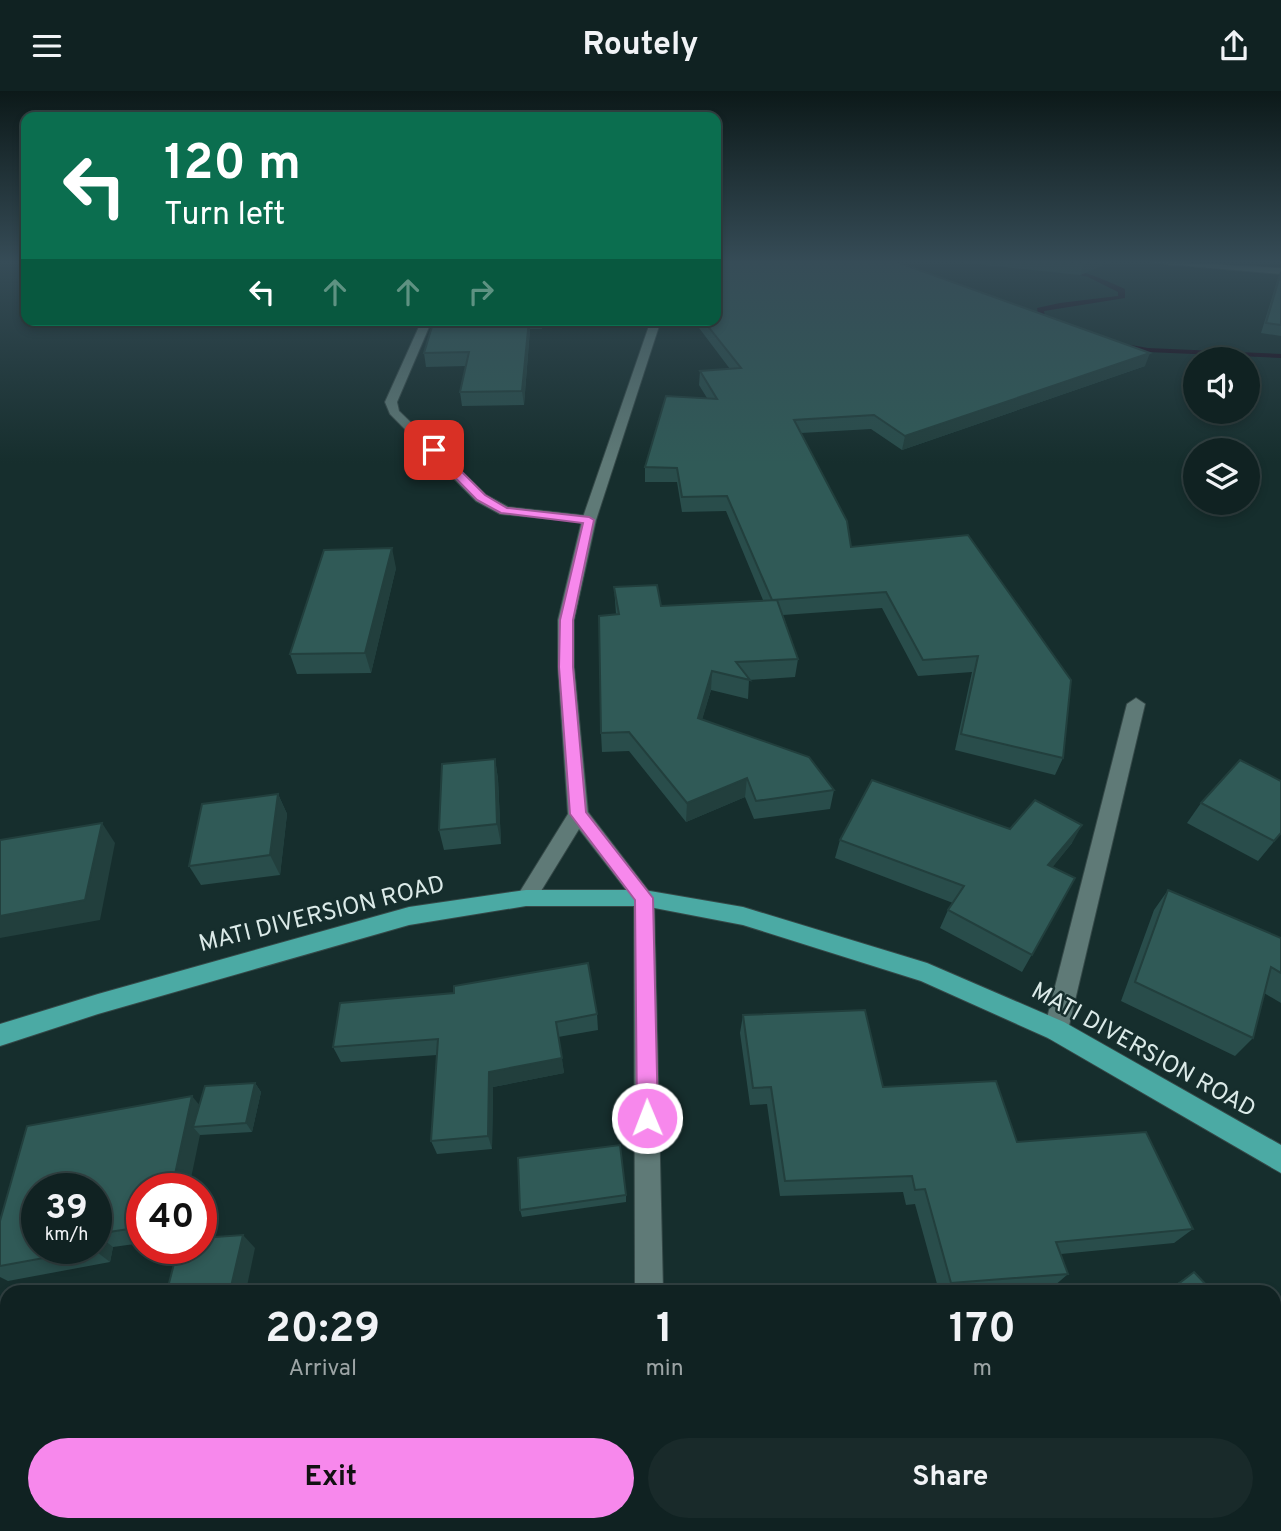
<!DOCTYPE html>
<html lang="en">
<head>
<meta charset="utf-8">
<style>
  body { margin:0; font-family:Overpass,sans-serif; background:#192a2a; color:#f1f3f6; height:100vh; display:flex; flex-direction:column; font-size:26px; white-space:nowrap }
  * { box-sizing:border-box; margin:0 }
  p { font-size:23px; color:#9ca4a5 }
  .icon { flex:none; width:38px; height:38px; fill:none; stroke:currentColor; stroke-width:2; stroke-linecap:round; stroke-linejoin:round }
  .map { position:relative; flex:1; overflow:hidden }
  .side { position:absolute; left:0px; top:1194px; width:1281px; height:247px; display:flex; flex-direction:column; background:#102222; border-radius:21px 21px 0 0; box-shadow:0 4px 10px #0003,0 0 0 2px #303f40 }
  .side>* { flex:none }
  .banner { position:absolute; left:21px; top:21px; width:700px; height:214px; border-radius:14px; box-shadow:0 4px 10px #0003,0 0 0 2px #303f40; background:#0b6e4f; color:#fff; overflow:hidden }
  .controls { position:absolute; left:1183px; top:256px; display:grid; gap:14px }
  .controls a { display:grid; place-items:center; width:77px; height:77px; border-radius:50%; background:#102222; box-shadow:0 4px 10px #0003,0 0 0 2px #303f40; font-size:35px }
  .speed { position:absolute; left:21px; top:1082px; display:flex; gap:14px; font-size:35px; font-weight:700; text-align:center }
  .speed>* { display:grid; place-content:center; width:91px; height:91px; border-radius:50%; background:#102222; box-shadow:0 4px 10px #0003,0 0 0 2px #303f40; line-height:1 }
  .speed small { font-size:18px; font-weight:400 }
  .speed .limit { border:10px solid #d22; background:#fff; color:#111 }
  .pin { position:absolute; display:grid; place-items:center; width:60px; height:60px; color:#fff; margin:-30px; border-radius:14px; box-shadow:0 4px 10px #0006 }
  .me { position:absolute; width:77px; margin:-38px; rotate:359deg; stroke-linejoin:round; filter:drop-shadow(0 0 5px #0008) }
  .turn { display:flex; align-items:center; gap:24px; height:147px; padding:0 28px; font-size:32px }
  .turn .icon { width:91px; height:91px; stroke-width:2.5 }
  .turn b { display:block; font-size:49px; line-height:60px }
  .lanes { display:flex; align-items:center; height:66px; padding:0 28px; background:#0003; justify-content:center; gap:35px; direction:ltr }
  .lanes .off { opacity:.35 }
  .eta { display:flex; justify-content:space-evenly; align-items:center; height:119px; text-align:center }
  .eta b { font-size:42px; font-weight:700; line-height:49px }
  .cta { display:flex; gap:14px; margin-top:auto; padding:14px 28px }
  .cta a { flex:1; height:80px; border-radius:42px; background:#f788ec; color:#111; font-size:28px; font-weight:700; line-height:80px; text-align:center }
  .cta a+a { background:#192a2a; color:#f1f3f6 }
  header { display:flex; justify-content:space-between; align-items:center; height:91px; padding:0 28px; background:#102222; font-size:32px; font-weight:700 }
  .map>svg:first-child { display:block }
  .lines { fill:none; stroke-linecap:round; stroke-linejoin:round }
  .stream { fill:#190618; fill-rule:evenodd }
  .minor-casing { stroke:#354948; stroke-width:2 }
  .tertiary-casing { stroke:#354948; stroke-width:2 }
  .trunk-casing { stroke:#354948; stroke-width:2 }
  .minor { fill:#5f7a77; fill-rule:evenodd }
  .tertiary { fill:#5f7a77; fill-rule:evenodd }
  .trunk { fill:#4baaa4; fill-rule:evenodd }
  .wall { fill:#294d4b }
  .shaded-wall { fill:#223f3d }
  .building { fill:#305a57; stroke:#223f3d; stroke-width:2 }
  .route { fill:#f788ec; stroke:#a15899; stroke-width:2 }
  .labels { text-anchor:middle; dominant-baseline:central; stroke-width:5; stroke-linejoin:round; paint-order:stroke }
  .street-label { font-size:24px; fill:#dbeae8; stroke:#162e2d }
</style>
</head>
<body>
<header><svg class="icon" aria-label="menu" viewBox="0 0 24 24"><path d="M4 6h16M4 12h16M4 18h16"/></svg>Routely<svg class="icon" aria-label="share" viewBox="0 0 24 24"><path d="M12 15V3M7 8l5-5 5 5M5 13v7h14v-7"/></svg></header>
<div class="map">
<svg width="1281" height="1440" viewBox="0 0 1281 1440">
  <rect width="100%" height="100%" fill="#162e2d"/>
  <g class="lines">
    <!-- stream -->
    <g class="stream">
      <path d="M 1021,170 C 1057,170 1092,183 1125,198 L 1125,207 L 1044,220 L 1045,226 L 1059,233 L 1055,235 L 1039,229 L 1037,217 L 1060,212 L 1118,205 L 1118,201 L 1088,186 Z"/>
      <polygon points="1113,251 1148,257 1281,263 1281,267 1148,261 1113,255"/>
    </g>
    <defs>
      <g id="minor">
        <polygon points="1150,170 1281,177 1281,183 1154,172"/>
        <polygon points="422,229 432,229 397,311 399,320 486,404 508,416 589,425 594,426 594,432 500,423 476,410 390,323 385,311"/>
        <polygon points="1136,607 1145,613 1068,939 1064,947 1056,950 1048,947 1044,939 1127,613"/>
      </g>
      <g id="tertiary">
        <polygon points="651,229 661,229 596,429 574,529 574,576 588,721 654,807 663,1200 635,1200 634,809 579,738 533,813 526,815 519,813 516,807 568,723 558,576 558,529 582,429"/>
        <rect x="630" y="1433" width="34" height="7"/>
      </g>
      <polygon id="trunk" points="526,799 644,799 743,816 927,872 1064,931 1281,1054 1281,1082 1048,947 921,890 743,834 644,815 526,815 409,834 98,923 0,955 0,933 98,903 409,816"/>
    </defs>
    <!-- minor casing -->
    <use href="#minor" class="minor-casing"/>
    <!-- tertiary casing -->
    <use href="#tertiary" class="tertiary-casing"/>
    <!-- trunk casing -->
    <use href="#trunk" class="trunk-casing"/>
    <!-- minor -->
    <use href="#minor" class="minor"/>
    <!-- tertiary -->
    <use href="#tertiary" class="tertiary"/>
    <!-- trunk -->
    <use href="#trunk" class="trunk"/>
  </g>
  <!-- wall -->
  <g class="wall">
    <polygon points="947,170 1113,170 1080,184"/>
    <polygon points="1281,180 1281,245 1261,242 1278,187"/>
    <polygon points="434,229 543,229 542,238 530,238 524,314 462,315 460,301 466,275 426,276 424,262"/>
    <polygon points="693,229 716,229 1145,275 902,359 871,338 801,342 851,456 968,444 1063,667 1055,684 955,659 972,581 918,585 882,517 783,524 798,568 795,586 749,589 748,608 711,599 702,628 834,699 830,718 754,728 745,706 686,731 629,660 602,661 601,642 616,523 614,496 661,515 763,509 726,420 682,421 677,391 645,391 645,376 707,307 699,294 700,280 730,278"/>
    <polygon points="396,477 371,582 297,583 290,563"/>
    <polygon points="495,668 498,688 501,753 444,759 439,739"/>
    <polygon points="278,703 287,723 280,784 201,794 189,775"/>
    <polygon points="1201,712 1281,742 1258,770 1187,732"/>
    <polygon points="1010,738 1072,752 1052,776 1075,787 1022,881 940,837 948,819 953,812 835,767 840,749"/>
    <polygon points="1168,799 1281,847 1281,912 1264,902 1253,947 1235,965 1121,910 1154,819"/>
    <polygon points="597,923 598,939 558,946 564,982 493,996 492,1058 437,1063 431,1050 437,964 341,971 333,956"/>
    <polygon points="743,924 883,996 1017,1051 1193,1138 1174,1152 1061,1163 1068,1183 1053,1196 1000,1200 939,1200 915,1113 906,1114 903,1101 780,1105 767,1013 750,1014 740,942"/>
    <polygon points="255,992 261,1001 252,1041 200,1044 142,1097 142,1152 113,1156 110,1171 8,1190 0,1186 0,1130 200,1013"/>
    <polygon points="626,1104 626,1111 522,1126 520,1119"/>
    <polygon points="1194,1181 1212,1200 1166,1200 1175,1194"/>
    <polygon points="7,1310 7,1394 0,1417 0,1311"/>
    <polygon points="782,1433 982,1433 983,1440 782,1440"/>
    <polygon points="1031,1433 1244,1433 1237,1440 1024,1440"/>
  </g>
  <!-- shaded-wall -->
  <g class="shaded-wall">
    <polygon points="1089,170 1113,170 1080,184 1084,172"/>
    <polygon points="529,229 530,238 524,314 522,300"/>
    <polygon points="1150,262 1145,275 902,359 905,345"/>
    <polygon points="392,457 396,477 371,582 365,562"/>
    <polygon points="712,580 711,599 697,646 698,627"/>
    <polygon points="495,668 498,688 501,753 497,733"/>
    <polygon points="747,687 745,706 686,731 687,712"/>
    <polygon points="278,703 287,723 280,784 270,764"/>
    <polygon points="102,732 115,752 100,829 0,847 0,825"/>
    <polygon points="1082,734 1072,752 1039,793 1048,774"/>
    <polygon points="562,967 564,982 493,996 492,1058 488,1045 489,981"/>
    <polygon points="255,992 261,1001 252,1041 246,1032"/>
    <polygon points="192,1005 205,1021 193,1036 200,1044 189,1097 172,1097"/>
    <polygon points="96,1143 113,1156 110,1171 93,1158 93,1157 96,1157"/>
    <polygon points="243,1144 255,1157 246,1200 230,1200"/>
    <polygon points="0,1354 7,1356 7,1394 0,1417"/>
    <polygon points="238,1433 255,1433 254,1440 237,1440"/>
  </g>
  <!-- building -->
  <g class="building">
    <polygon points="716,170 894,170 1150,262 905,345 874,324 794,329 847,430 851,456 968,444 1071,589 1063,667 961,643 978,565 923,569 886,501 772,509 727,405 682,406 677,377 645,376 666,305 717,308 700,280 741,277 703,229 716,229"/>
    <polygon points="1064,170 1089,170 1084,172"/>
    <polygon points="1281,181 1281,234 1266,232"/>
    <polygon points="434,229 529,229 522,300 460,301 469,261 424,262"/>
    <polygon points="392,457 365,562 290,563 324,459"/>
    <polygon points="657,494 661,515 777,509 798,568 736,571 750,589 712,580 698,627 809,666 834,699 756,710 747,687 687,712 629,641 601,642 599,525 619,523 614,496"/>
    <polygon points="495,668 497,733 439,739 442,673"/>
    <polygon points="1240,669 1281,690 1281,742 1274,750 1201,712"/>
    <polygon points="872,689 1010,738 1035,709 1082,734 1048,774 1075,787 1032,864 948,819 964,795 840,749"/>
    <polygon points="278,703 270,764 189,775 202,713"/>
    <polygon points="102,732 85,809 0,825 0,749"/>
    <polygon points="1168,799 1281,847 1281,882 1271,876 1253,947 1135,891"/>
    <polygon points="588,872 597,923 556,931 562,967 489,981 488,1045 431,1050 438,948 333,956 340,912 454,902 454,895"/>
    <polygon points="865,919 883,996 996,990 1017,1051 1146,1041 1193,1138 1056,1151 1068,1183 951,1192 925,1098 915,1099 912,1085 785,1090 771,996 753,997 743,924"/>
    <polygon points="255,992 246,1032 193,1036 205,995"/>
    <polygon points="192,1005 172,1097 142,1097 142,1136 96,1143 96,1097 37,1097 37,1157 93,1157 93,1158 0,1175 0,1130 27,1035"/>
    <polygon points="620,1054 626,1104 520,1119 518,1067"/>
    <polygon points="243,1144 230,1200 167,1200 178,1157 201,1157 201,1147"/>
    <polygon points="1194,1181 1212,1200 1169,1200"/>
    <polygon points="1274,1269 1281,1277 1281,1399 1274,1405"/>
    <polygon points="7,1310 7,1351 0,1351 0,1311"/>
    <polygon points="132,1433 238,1433 237,1440 130,1440"/>
    <polygon points="455,1433 627,1433 627,1435 640,1438 640,1440 454,1440"/>
    <polygon points="788,1433 982,1433 983,1440 788,1440"/>
    <polygon points="1043,1433 1244,1433 1237,1440 1036,1440"/>
  </g>
  <!-- sky -->
  <linearGradient id="sky" x2="0" y2="1"><stop stop-color="#0c1919"/><stop offset="0.46" stop-color="#364c57"/><stop offset="1" stop-color="#364c57" stop-opacity="0"/></linearGradient>
  <rect width="1281" height="372" fill="url(#sky)"/>
  <!-- route -->
  <polygon class="route" points="430,357 438,357 485,404 507,417 589,426 594,429 573,529 573,576 586,721 653,807 658,1027 655,1035 647,1038 640,1035 637,1027 635,809 570,723 559,576 560,529 583,432 501,422 477,409 430,361"/>
  <g class="labels">
    <!-- street labels -->
    <g class="street-label">
      <text transform="translate(322 824) rotate(-14)">MATI DIVERSION ROAD</text>
      <text transform="translate(1143 960) rotate(29)">MATI DIVERSION ROAD</text>
    </g>
  </g>
</svg>
<div class="controls">
<a><svg class="icon" aria-label="sound" viewBox="0 0 24 24"><path d="M4 9h4l5-4v14l-5-4H4zM17 9q2 3 0 6"/></svg></a>
<a><svg class="icon" aria-label="layers" viewBox="0 0 24 24"><path d="M12 4l9 5-9 5-9-5zM3 14l9 5 9-5"/></svg></a>
</div>
<div class="speed"><div>39<small>km/h</small></div><div class="limit">40</div></div>
<div class="pin" style="left:434px;top:359px;background:#d93025"><svg class="icon" aria-label="arrive" viewBox="0 0 24 24"><path d="M6 21V4h12l-3 4 3 4H6"/></svg></div>
<svg class="me" style="left:647px;top:1027px" viewBox="-20 -20 40 40"><circle r="17" fill="#f788ec" stroke="#fff" stroke-width="3"/><path d="M0-11L8 9 0 5-8 9z" fill="#fff"/></svg>
<div class="banner">
<div class="turn"><svg class="icon" aria-label="left" viewBox="0 0 24 24"><path d="M17 20v-9H6M10 6l-5 5 5 5"/></svg><div><b>120 m</b>Turn left</div></div>
<div class="lanes"><svg class="icon" aria-label="left" viewBox="0 0 24 24"><path d="M17 20v-9H6M10 6l-5 5 5 5"/></svg><svg class="icon off" aria-label="ahead" viewBox="0 0 24 24"><path d="M12 20V5M6 11l6-6 6 6"/></svg><svg class="icon off" aria-label="ahead" viewBox="0 0 24 24"><path d="M12 20V5M6 11l6-6 6 6"/></svg><svg class="icon off" aria-label="right" viewBox="0 0 24 24"><path d="M7 20v-9h11M14 6l5 5-5 5"/></svg></div>
</div>
<section class="side">
<div class="eta">
<div><b>20:29</b><p>Arrival</p></div>
<div><b>1</b><p>min</p></div>
<div><b>170</b><p>m</p></div>
</div>
<div class="cta"><a>Exit</a><a>Share</a></div>
</section>
</div>
</body>
</html>
